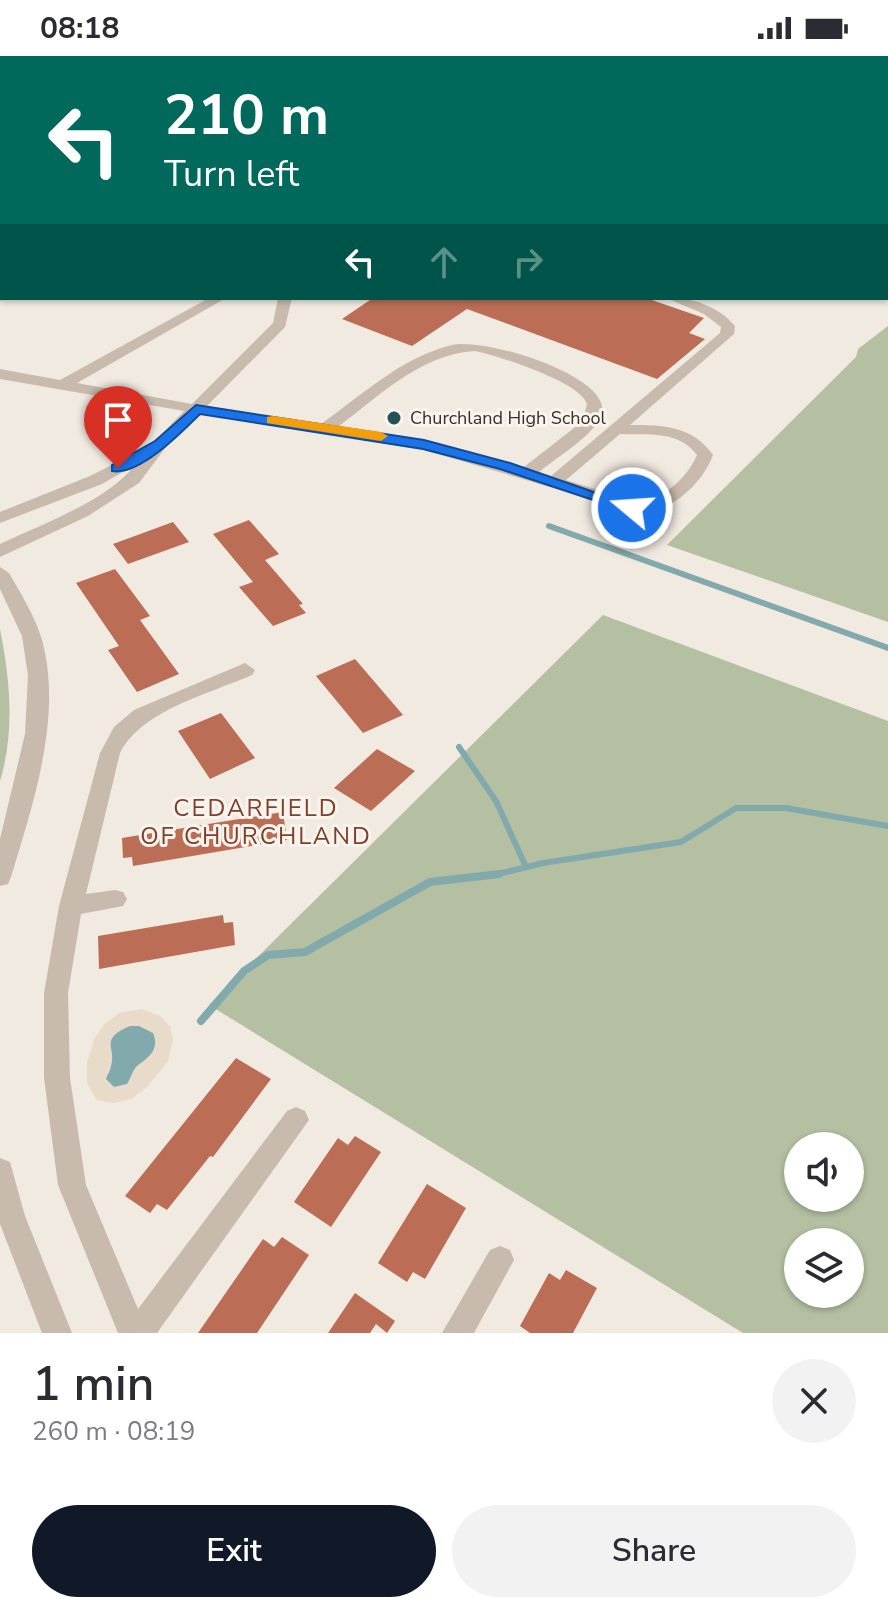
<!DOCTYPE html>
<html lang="en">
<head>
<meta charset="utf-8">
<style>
  body { margin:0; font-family:"Nunito Sans",sans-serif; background:#f2f2f3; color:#2b2b33; height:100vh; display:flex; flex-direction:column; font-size:30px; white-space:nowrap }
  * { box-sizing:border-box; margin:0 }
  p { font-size:26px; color:#7c7c81 }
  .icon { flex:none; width:44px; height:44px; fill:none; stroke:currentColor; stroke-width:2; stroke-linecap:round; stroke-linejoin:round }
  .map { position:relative; height:1277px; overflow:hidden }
  .panel { display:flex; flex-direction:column; background:#fff; flex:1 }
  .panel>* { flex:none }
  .hud { position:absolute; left:0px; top:0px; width:888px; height:244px; box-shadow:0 2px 6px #0004; background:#00695c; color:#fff; overflow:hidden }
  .buttons { position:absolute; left:784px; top:1076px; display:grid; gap:16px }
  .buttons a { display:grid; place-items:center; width:80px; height:80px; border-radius:50%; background:#fff; box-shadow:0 2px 6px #0004; font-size:40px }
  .pin { position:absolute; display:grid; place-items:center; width:68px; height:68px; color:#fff; margin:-82px -34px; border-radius:50% 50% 50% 0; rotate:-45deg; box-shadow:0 0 8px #0007 }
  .pin .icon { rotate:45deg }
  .me { position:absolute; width:88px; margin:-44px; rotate:288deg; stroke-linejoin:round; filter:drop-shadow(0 0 6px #0008) }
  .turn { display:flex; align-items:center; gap:28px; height:168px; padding:0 32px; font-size:36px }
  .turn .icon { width:104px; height:104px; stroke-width:2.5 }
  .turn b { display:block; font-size:56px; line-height:68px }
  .lanes { display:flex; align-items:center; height:76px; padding:0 32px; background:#0003; justify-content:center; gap:40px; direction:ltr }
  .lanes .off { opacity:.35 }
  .round { display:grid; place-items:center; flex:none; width:84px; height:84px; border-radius:42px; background:#f2f2f3 }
  .summary { display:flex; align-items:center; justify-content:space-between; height:136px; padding:0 32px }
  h1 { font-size:48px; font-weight:600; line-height:60px }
  .cta { display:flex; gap:16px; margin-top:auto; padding:16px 32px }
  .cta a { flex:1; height:92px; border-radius:48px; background:#111827; color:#fff; font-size:32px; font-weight:600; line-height:92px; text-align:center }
  .cta a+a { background:#f2f2f3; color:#2b2b33 }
  .status { display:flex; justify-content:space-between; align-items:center; height:56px; padding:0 40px; background:#fff; direction:ltr }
  .status svg { height:22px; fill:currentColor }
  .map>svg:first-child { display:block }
  .green { fill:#b5bfa2; fill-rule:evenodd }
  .plaza { fill:#e8dbca; fill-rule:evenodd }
  .water { fill:#82aaac }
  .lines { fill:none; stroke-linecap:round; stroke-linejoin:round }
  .stream-far2 { stroke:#82aaac; stroke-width:3 }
  .stream-far1 { stroke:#82aaac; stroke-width:6 }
  .stream { stroke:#82aaac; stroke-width:8 }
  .building { fill:#bb6e55 }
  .minor { fill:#c9baae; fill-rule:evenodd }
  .route { fill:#1a73e8; stroke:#114b97; stroke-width:2 }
  .slow { fill:#f59e0b }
  .poi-dot { fill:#245356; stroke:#f9f4ed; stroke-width:3 }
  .labels { text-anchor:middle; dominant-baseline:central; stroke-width:6; stroke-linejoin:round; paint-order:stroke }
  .far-poi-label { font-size:18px; fill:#382f2b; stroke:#f9f4ed; text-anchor:start }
  .neighbourhood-label { font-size:24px; letter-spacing:2px; fill:#80402c; stroke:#f9f4ed }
</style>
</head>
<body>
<div class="status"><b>08:18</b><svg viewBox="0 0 49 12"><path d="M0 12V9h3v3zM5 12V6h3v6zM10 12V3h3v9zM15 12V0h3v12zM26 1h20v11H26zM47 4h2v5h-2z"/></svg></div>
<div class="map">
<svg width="888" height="1277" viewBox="0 0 888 1277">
  <rect width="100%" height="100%" fill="#f1eae1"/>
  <!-- green -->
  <g class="green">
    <polygon points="664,0 888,0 888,85 886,2"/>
    <polygon points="888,270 888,566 667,489 856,301 858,293"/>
    <path d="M 603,559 L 888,665 L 888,1277 L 743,1277 L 209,949 ZM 798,1090 L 850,1090 L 850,1142 L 798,1142 ZM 798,1186 L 850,1186 L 850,1238 L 798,1238 Z"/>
    <path d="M 0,573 C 10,623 15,676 0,725 Z"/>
  </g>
  <!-- plaza -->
  <path class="plaza" d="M 142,953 L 160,960 L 170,970 L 173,984 L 168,1005 L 146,1032 L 131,1043 L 113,1047 L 97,1044 L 87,1027 L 87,1006 L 95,981 L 105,968 L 119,957 ZM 153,977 L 155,993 L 133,1013 L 130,1022 L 107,1017 L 113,1006 Z"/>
  <!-- water -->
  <path class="water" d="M 130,970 L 139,970 L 153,977 C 160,994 149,1001 137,1010 C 132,1015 131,1022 127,1028 L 114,1031 L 106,1023 C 107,1019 110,1015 111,1010 C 117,992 98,983 130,970 Z"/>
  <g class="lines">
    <!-- stream-far2 -->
    <polyline class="stream-far2" points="689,2 712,0"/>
    <!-- stream-far1 -->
    <g class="stream-far1">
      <polyline points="549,470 888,592"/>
      <polyline points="459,691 496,745 526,811"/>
      <polyline points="490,820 543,807 681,786 736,752 786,752 888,770"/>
    </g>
    <!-- stream -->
    <polyline class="stream" points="201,965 244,915 268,899 305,896 430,826 499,818"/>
  </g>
  <!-- building -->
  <g class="building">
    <polygon points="373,242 646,242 704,262 689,277 705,283 657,323 467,253 412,290 342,263"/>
    <polygon points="249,464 279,498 265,504 303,548 299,549 306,557 273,570 239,531 253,526 213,478"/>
    <polygon points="173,466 189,486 128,508 113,488"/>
    <polygon points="115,513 150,560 140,564 179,618 137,636 108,594 119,590 76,527"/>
    <polygon points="355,603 403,659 363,677 316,620"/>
    <polygon points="221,657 255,702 210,723 178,675"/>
    <polygon points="377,693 415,715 371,755 334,732"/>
    <polygon points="283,756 287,784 133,810 132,801 123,802 122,782"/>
    <polygon points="223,859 224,867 233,866 235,889 99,913 98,880"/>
    <polygon points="236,1002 271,1023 213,1101 210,1100 167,1154 157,1148 150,1157 125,1140"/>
    <polygon points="355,1080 381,1096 331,1171 294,1146 338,1082 348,1089"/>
    <polygon points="427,1128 466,1152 425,1223 413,1216 407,1226 378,1207"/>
    <polygon points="282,1181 309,1199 257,1277 198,1277 263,1183 274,1191"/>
    <polygon points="566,1214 597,1232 573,1277 530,1277 520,1270 549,1217 560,1224"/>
    <polygon points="355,1237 395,1265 387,1277 376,1268 370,1277 328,1277"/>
  </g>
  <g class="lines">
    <!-- minor -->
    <g class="minor">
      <polygon points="0,236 2,242 7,243 0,245"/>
      <path d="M 209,242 L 226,242 L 77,327 L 192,348 L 273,267 L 278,242 L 292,242 L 285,271 L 207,350 L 321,368 C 362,339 402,301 452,289 C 482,281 612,319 602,358 C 596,378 556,402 539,416 L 551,420 L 720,277 L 721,271 L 704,258 L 666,242 C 693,242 717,249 735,270 L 734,278 L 630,369 C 663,369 693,370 713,399 C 702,428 675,451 645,459 L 424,394 L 199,358 L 166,391 L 139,427 L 88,460 L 0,501 L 0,488 C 42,468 107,445 135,409 L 102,428 L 0,467 L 0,456 L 90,420 L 151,389 L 184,355 L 0,323 L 0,313 L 60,324 ZM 475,295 C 499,300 580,326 587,348 L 583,365 L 524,411 L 424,384 L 338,371 C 379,340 421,298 475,295 ZM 620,378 C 647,379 679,374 697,399 C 687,422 667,438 644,448 L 566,424 Z"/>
      <path d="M 0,511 L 9,517 C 21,538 35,560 42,584 C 63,660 33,748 11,821 L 8,828 L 0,830 L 0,783 L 25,678 L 28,619 L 22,580 L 0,533 Z"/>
      <path d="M 245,607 L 255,614 L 252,619 C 209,638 142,654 120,697 L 86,838 L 115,834 L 123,836 L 127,843 L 123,850 L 81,858 L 68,937 L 70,1022 L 86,1129 L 138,1253 L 287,1055 L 296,1051 L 305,1055 L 309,1064 L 157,1277 L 118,1277 L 58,1129 L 44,1022 L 44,937 L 59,850 L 100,697 L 114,671 L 134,654 Z"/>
      <polygon points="0,1102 10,1106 25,1160 72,1277 42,1277 0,1168"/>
      <polygon points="500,1190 510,1194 514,1204 474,1277 442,1277 490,1194"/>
    </g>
  </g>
  <!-- route -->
  <path class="route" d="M 196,349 L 424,384 L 510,407 L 640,452 L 637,455 L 626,455 L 500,413 L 423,393 L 200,358 C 182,376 139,420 112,415 L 112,409 L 155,385 Z"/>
  <!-- slow -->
  <polygon class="slow" points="273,360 381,376 388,380 381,385 267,367 267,361"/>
  <!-- markers -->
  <circle class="poi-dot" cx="394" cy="362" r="8"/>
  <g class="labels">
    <!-- far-poi labels -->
    <g class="far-poi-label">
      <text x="410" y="362">Churchland High School</text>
    </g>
    <!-- neighbourhood labels -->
    <g class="neighbourhood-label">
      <text x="256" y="752">CEDARFIELD<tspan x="256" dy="28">OF CHURCHLAND</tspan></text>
    </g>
  </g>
</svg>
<div class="buttons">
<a><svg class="icon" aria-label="sound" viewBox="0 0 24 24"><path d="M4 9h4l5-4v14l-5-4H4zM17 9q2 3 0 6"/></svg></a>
<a><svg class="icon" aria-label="layers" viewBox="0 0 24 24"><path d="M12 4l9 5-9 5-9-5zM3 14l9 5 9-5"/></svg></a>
</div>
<div class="pin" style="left:118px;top:412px;background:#d93025"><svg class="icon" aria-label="arrive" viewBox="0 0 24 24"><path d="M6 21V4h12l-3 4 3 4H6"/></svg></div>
<svg class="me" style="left:632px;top:452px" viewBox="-20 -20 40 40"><circle r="17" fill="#1a73e8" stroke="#fff" stroke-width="3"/><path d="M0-11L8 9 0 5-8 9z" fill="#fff"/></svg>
<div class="hud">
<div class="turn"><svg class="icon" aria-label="left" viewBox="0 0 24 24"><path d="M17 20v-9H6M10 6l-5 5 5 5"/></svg><div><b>210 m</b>Turn left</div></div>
<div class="lanes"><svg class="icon" aria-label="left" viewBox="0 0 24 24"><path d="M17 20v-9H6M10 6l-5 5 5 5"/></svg><svg class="icon off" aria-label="ahead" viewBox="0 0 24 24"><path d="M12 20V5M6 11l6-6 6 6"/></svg><svg class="icon off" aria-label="right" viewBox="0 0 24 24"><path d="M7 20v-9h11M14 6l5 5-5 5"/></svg></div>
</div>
</div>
<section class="panel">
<div class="summary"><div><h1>1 min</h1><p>260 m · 08:19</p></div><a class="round"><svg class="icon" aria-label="close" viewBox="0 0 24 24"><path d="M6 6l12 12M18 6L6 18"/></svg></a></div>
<div class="cta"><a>Exit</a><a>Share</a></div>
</section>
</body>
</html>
